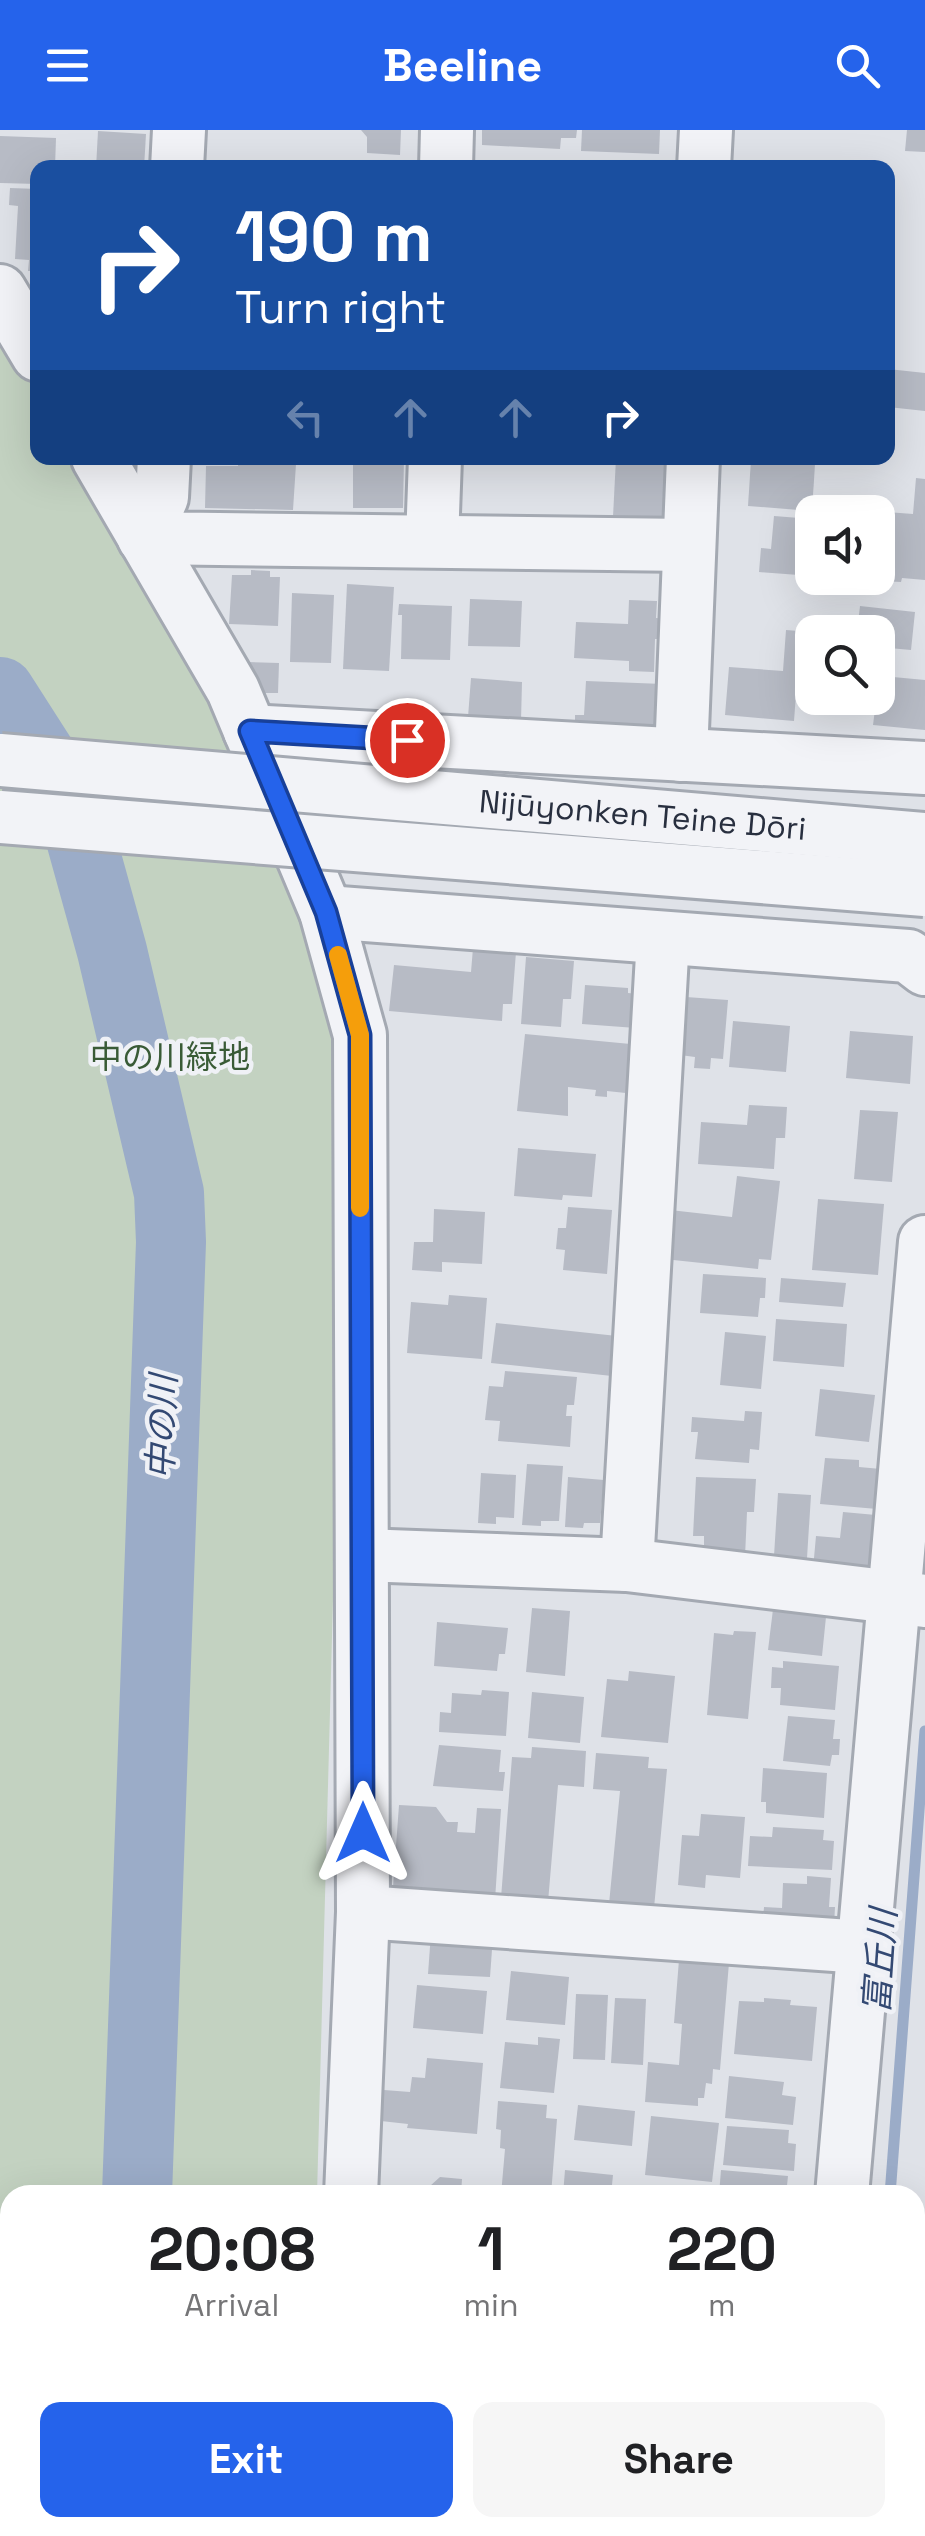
<!DOCTYPE html>
<html lang="en">
<head>
<meta charset="utf-8">
<style>
  body { margin:0; font-family:"Space Grotesk","Noto Sans JP",sans-serif; background:#f6f6f6; color:#202124; height:100vh; display:flex; flex-direction:column; font-size:38px; white-space:nowrap }
  * { box-sizing:border-box; margin:0 }
  p { font-size:32px; color:#757577 }
  .icon { flex:none; width:55px; height:55px; fill:none; stroke:currentColor; stroke-width:2; stroke-linecap:round; stroke-linejoin:round }
  .map { position:relative; flex:1; overflow:hidden }
  .panel { position:absolute; left:0px; top:2055px; width:925px; height:352px; display:flex; flex-direction:column; background:#fff; border-radius:30px 30px 0 0; box-shadow:0 10px 40px #0002 }
  .panel>* { flex:none }
  .hud { position:absolute; left:30px; top:30px; width:865px; height:305px; border-radius:20px; box-shadow:0 10px 40px #0002; background:#1a4fa0; color:#fff; overflow:hidden }
  .tools { position:absolute; left:795px; top:365px; display:grid; gap:20px }
  .tools a { display:grid; place-items:center; width:100px; height:100px; border-radius:20px; background:#fff; box-shadow:0 10px 40px #0002; font-size:50px }
  .pin { position:absolute; display:grid; place-items:center; width:85px; height:85px; color:#fff; margin:-42px; border:5px solid #fff; border-radius:50%; box-shadow:0 2px 10px #0007 }
  .me { position:absolute; width:110px; margin:-55px; rotate:0deg; stroke-linejoin:round; filter:drop-shadow(0 0 8px #0008) }
  .turn { display:flex; align-items:center; gap:35px; height:210px; padding:0 40px; font-size:45px }
  .turn .icon { width:130px; height:130px; stroke-width:2.5 }
  .turn b { display:block; font-size:70px; line-height:85px }
  .lanes { display:flex; align-items:center; height:95px; padding:0 40px; background:#0003; justify-content:center; gap:50px; direction:ltr }
  .lanes .off { opacity:.35 }
  .eta { display:flex; justify-content:space-evenly; align-items:center; height:170px; text-align:center }
  .eta b { font-size:60px; font-weight:700; line-height:70px }
  .cta { display:flex; gap:20px; margin-top:auto; padding:20px 40px }
  .cta a { flex:1; height:115px; border-radius:20px; background:#2563eb; color:#fff; font-size:40px; font-weight:700; line-height:115px; text-align:center }
  .cta a+a { background:#f6f6f6; color:#202124 }
  header { display:flex; justify-content:space-between; align-items:center; height:130px; padding:0 40px; background:#2563eb; color:#fff; font-size:45px; font-weight:700 }
  .map>svg:first-child { display:block }
  .green { fill:#c3d2c1 }
  .lines { fill:none; stroke-linecap:round; stroke-linejoin:round }
  .stream { stroke:#9bacc8; stroke-width:11 }
  .river { stroke:#9bacc8; stroke-width:70 }
  .building { fill:#b7bbc5 }
  .minor-casing { stroke:#a4a9b2; stroke-width:58 }
  .minor { stroke:#f2f3f7; stroke-width:52 }
  .minor-bridge-casing { stroke:#a4a9b2; stroke-width:58; stroke-linecap:butt }
  .minor-bridge { stroke:#f2f3f7; stroke-width:52 }
  .route-casing { stroke:#184099; stroke-width:25 }
  .route { stroke:#2563eb; stroke-width:18 }
  .slow { stroke:#f59e0b; stroke-width:18 }
  .labels { text-anchor:middle; dominant-baseline:central; stroke-width:9; stroke-linejoin:round; paint-order:stroke }
  .street-label { font-size:32px; fill:#282f3f; stroke:#eff1f6 }
  .park-label { font-size:32px; fill:#395b36; stroke:#eff1f6 }
  .water-label { font-size:35px; font-style:italic; fill:#334973; stroke:#eff1f6 }
</style>
</head>
<body>
<header><svg class="icon" aria-label="menu" viewBox="0 0 24 24"><path d="M4 6h16M4 12h16M4 18h16"/></svg>Beeline<svg class="icon" aria-label="search" viewBox="0 0 24 24"><circle cx="10" cy="10" r="6"/><path d="M15 15l6 6"/></svg></header>
<div class="map">
<svg width="925" height="2406" viewBox="0 0 925 2406">
  <rect width="100%" height="100%" fill="#dfe2e8"/>
  <!-- green -->
  <g class="green">
    <polygon points="0,190 37,254 38,328 81,328 217,565 341,887 338,1283 317,2065 10,2065 10,2398 289,2398 288,2406 0,2406"/>
    <polygon points="342,2398 796,2398 795,2406 343,2406"/>
  </g>
  <g class="lines">
    <!-- stream -->
    <g class="stream">
      <polyline points="890,2065 925,1601"/>
      <polyline points="863,2406 864,2398"/>
    </g>
    <!-- river -->
    <g class="river">
      <polyline points="0,562 71,673 112,821 169,1063 171,1112 137,2065"/>
      <polyline points="124,2406 124,2398"/>
    </g>
  </g>
  <!-- building -->
  <g class="building">
    <polygon points="361,0 401,0 400,25 367,23 367,7"/>
    <polygon points="482,0 577,0 576,8 561,8 560,19 482,15"/>
    <polygon points="582,0 660,0 659,24 581,21"/>
    <polygon points="907,0 925,0 925,22 905,21"/>
    <polygon points="98,1 146,4 144,38 96,38"/>
    <polygon points="0,6 56,8 55,38 38,38 38,54 0,53"/>
    <polygon points="322,30 422,31 421,38 322,38"/>
    <polygon points="10,58 38,59 38,157 32,157 34,141 28,141 29,130 15,129 18,76 9,75"/>
    <polygon points="888,239 925,243 925,281 888,277"/>
    <polygon points="353,328 404,328 403,378 353,378"/>
    <polygon points="616,328 667,329 664,389 613,387"/>
    <polygon points="751,330 815,334 812,381 748,376"/>
    <polygon points="238,332 296,334 293,380 205,378 206,336 238,336"/>
    <polygon points="916,348 925,349 925,450 902,448 901,452 881,451 887,382 913,384"/>
    <polygon points="774,386 812,389 812,446 759,442 761,418 771,419"/>
    <polygon points="251,440 270,441 270,447 280,447 278,496 229,494 232,445 251,445"/>
    <polygon points="347,454 394,457 389,541 343,539"/>
    <polygon points="292,463 334,465 331,533 290,532"/>
    <polygon points="470,469 522,471 520,517 468,516"/>
    <polygon points="629,470 657,471 656,488 668,489 667,509 655,509 654,542 629,541 629,531 574,528 576,492 628,494"/>
    <polygon points="399,474 452,476 450,530 401,529 402,485 398,485"/>
    <polygon points="860,476 915,482 911,520 878,517 878,502 851,502 853,492 858,493"/>
    <polygon points="786,500 812,502 810,552 797,551 794,591 725,585 729,537 783,541"/>
    <polygon points="247,532 279,533 278,563 261,563"/>
    <polygon points="893,547 925,550 925,600 873,595 878,556 892,558"/>
    <polygon points="471,548 522,552 521,591 468,587"/>
    <polygon points="586,551 663,554 661,597 575,594 575,585 584,585"/>
    <polygon points="816,568 873,568 872,578 816,573"/>
    <polygon points="473,818 516,822 512,874 503,874 502,891 389,881 394,835 471,842"/>
    <polygon points="526,827 574,831 571,869 563,869 561,897 521,894"/>
    <polygon points="585,855 628,858 628,863 638,864 636,898 582,894"/>
    <polygon points="686,867 728,870 723,929 711,928 710,939 694,938 695,927 680,925"/>
    <polygon points="733,891 790,896 786,942 729,937"/>
    <polygon points="850,901 913,906 910,954 846,948"/>
    <polygon points="525,904 641,915 635,964 607,961 607,967 595,966 596,960 568,957 568,986 517,981"/>
    <polygon points="749,975 787,977 785,1008 776,1008 774,1039 698,1034 701,992 747,995"/>
    <polygon points="860,980 898,982 892,1052 854,1049"/>
    <polygon points="518,1018 596,1024 592,1067 563,1065 562,1070 514,1066"/>
    <polygon points="737,1046 780,1051 771,1130 759,1129 758,1139 664,1129 670,1080 732,1087"/>
    <polygon points="818,1069 884,1074 878,1145 812,1140"/>
    <polygon points="568,1077 612,1080 607,1144 563,1140 565,1120 556,1119 558,1098 566,1098"/>
    <polygon points="434,1079 485,1082 482,1134 442,1132 442,1142 412,1140 414,1112 433,1112"/>
    <polygon points="703,1144 766,1148 765,1168 760,1168 758,1187 700,1183"/>
    <polygon points="781,1148 846,1153 843,1177 779,1172"/>
    <polygon points="449,1165 487,1168 482,1229 407,1223 411,1172 448,1175"/>
    <polygon points="776,1189 847,1194 844,1237 773,1231"/>
    <polygon points="496,1193 617,1206 612,1246 491,1233"/>
    <polygon points="725,1202 766,1206 761,1259 720,1255"/>
    <polygon points="505,1241 577,1247 574,1275 567,1275 566,1286 572,1286 570,1317 498,1311 500,1291 485,1290 489,1256 503,1257"/>
    <polygon points="820,1259 875,1265 869,1312 815,1306"/>
    <polygon points="745,1281 762,1282 759,1320 750,1319 749,1333 695,1329 698,1302 691,1302 692,1287 744,1291"/>
    <polygon points="825,1328 859,1330 859,1337 881,1339 877,1379 820,1374"/>
    <polygon points="527,1334 563,1336 559,1391 541,1391 541,1396 522,1395"/>
    <polygon points="481,1343 516,1345 514,1388 496,1387 496,1394 478,1393"/>
    <polygon points="568,1347 604,1350 600,1393 584,1393 583,1398 565,1397"/>
    <polygon points="696,1347 756,1349 754,1382 747,1382 745,1427 704,1426 704,1406 693,1406"/>
    <polygon points="778,1363 811,1365 807,1428 774,1426"/>
    <polygon points="843,1382 876,1385 871,1437 852,1435 851,1442 813,1439 816,1406 840,1408"/>
    <polygon points="774,1471 827,1477 822,1526 768,1520"/>
    <polygon points="532,1478 570,1481 565,1546 526,1542"/>
    <polygon points="437,1492 508,1498 505,1524 499,1524 497,1541 434,1536"/>
    <polygon points="734,1501 756,1502 748,1589 707,1585 714,1503 733,1505"/>
    <polygon points="783,1531 839,1536 835,1580 780,1575 781,1558 771,1558 772,1537 783,1538"/>
    <polygon points="629,1541 675,1546 668,1613 601,1607 607,1549 628,1551"/>
    <polygon points="482,1560 509,1562 506,1606 439,1602 440,1582 451,1583 452,1563 481,1565"/>
    <polygon points="532,1562 584,1567 580,1613 528,1608"/>
    <polygon points="788,1586 835,1590 833,1609 840,1609 839,1625 832,1625 830,1636 783,1631"/>
    <polygon points="439,1615 501,1620 499,1642 505,1642 503,1661 433,1656"/>
    <polygon points="532,1617 586,1621 584,1657 558,1655 548,1772 501,1768 512,1627 531,1628"/>
    <polygon points="596,1623 649,1627 648,1638 667,1639 654,1778 609,1774 620,1661 593,1659"/>
    <polygon points="763,1638 827,1643 824,1688 766,1683 766,1672 761,1672"/>
    <polygon points="399,1675 436,1677 447,1692 458,1692 457,1702 475,1703 477,1678 501,1679 495,1770 399,1764 393,1757"/>
    <polygon points="701,1684 745,1687 740,1748 706,1745 705,1758 678,1755 682,1705 699,1706"/>
    <polygon points="773,1697 824,1700 823,1710 834,1711 832,1740 748,1736 750,1706 772,1707"/>
    <polygon points="807,1746 831,1748 829,1777 835,1777 834,1796 763,1792 764,1777 782,1778 783,1753 807,1754"/>
    <polygon points="431,1803 493,1806 490,1847 428,1844"/>
    <polygon points="680,1817 730,1821 720,1940 713,1939 712,1954 706,1953 704,1968 698,1968 698,1976 645,1972 648,1932 679,1935 682,1894 674,1893"/>
    <polygon points="511,1841 569,1847 565,1895 506,1890"/>
    <polygon points="417,1855 487,1861 483,1904 413,1898"/>
    <polygon points="576,1864 608,1865 605,1930 573,1929"/>
    <polygon points="615,1868 646,1869 643,1935 611,1933"/>
    <polygon points="764,1868 791,1870 790,1875 817,1877 812,1931 734,1924 739,1871 764,1872"/>
    <polygon points="538,1907 560,1909 554,1963 500,1958 505,1912 538,1915"/>
    <polygon points="427,1928 483,1933 477,2004 407,1998 408,1994 381,1991 384,1960 410,1962 412,1947 425,1948"/>
    <polygon points="729,1946 784,1952 782,1965 796,1967 793,1995 725,1988"/>
    <polygon points="498,1971 547,1975 546,1988 557,1989 551,2065 501,2065 505,2019 500,2018 501,2000 496,1999"/>
    <polygon points="578,1975 635,1981 632,2016 574,2010"/>
    <polygon points="651,1986 719,1993 712,2052 645,2045"/>
    <polygon points="727,1996 789,2000 788,2013 796,2014 794,2041 723,2035"/>
    <polygon points="565,2040 613,2045 611,2065 563,2065"/>
    <polygon points="721,2040 788,2046 786,2065 719,2065"/>
    <polygon points="440,2047 462,2049 461,2065 420,2065"/>
  </g>
  <g class="lines">
    <defs>
      <g id="minor">
        <polyline points="177,38 179,0"/>
        <polyline points="446,38 447,0"/>
        <polyline points="704,38 706,0"/>
        <polyline points="0,161 38,225"/>
        <polyline points="98,328 233,560 326,782 360,905 363,1782 351,2065"/>
        <polyline points="164,328 162,367 144,408 689,415"/>
        <polyline points="432,411 435,328"/>
        <polyline points="250,601 925,638"/>
        <polyline points="681,625 693,328"/>
        <polyline points="326,782 908,826 925,839"/>
        <polyline points="362,1425 627,1435 925,1471"/>
        <polyline points="627,1435 663,808"/>
        <polyline points="363,1782 863,1817"/>
        <polyline points="842,2065 925,1112"/>
        <polyline points="812,2406 813,2398"/>
        <polyline points="916,2406 925,2309"/>
      </g>
    </defs>
    <!-- minor casing -->
    <use href="#minor" class="minor-casing"/>
    <!-- minor -->
    <use href="#minor" class="minor"/>
    <defs>
      <g id="minor-bridge">
        <path id="s1" d="M 0,630 L 925,709"/>
        <polyline points="0,687 925,760"/>
      </g>
    </defs>
    <!-- minor-bridge casing -->
    <use href="#minor-bridge" class="minor-bridge-casing"/>
    <!-- minor-bridge -->
    <use href="#minor-bridge" class="minor-bridge"/>
  </g>
  <g class="lines">
    <defs>
      <polyline id="route" points="363,1703 360,905 326,782 250,601 407,610"/>
    </defs>
    <!-- route casing -->
    <use href="#route" class="route-casing"/>
    <!-- route -->
    <use href="#route" class="route"/>
    <!-- slow -->
    <polyline class="slow" points="338,825 360,905 360,1078"/>
  </g>
  <g class="labels">
    <!-- street labels -->
    <g class="street-label">
      <text stroke="none"><textPath href="#s1" startOffset="645">Nijūyonken Teine Dōri</textPath></text>
    </g>
    <!-- park labels -->
    <g class="park-label">
      <text x="170" y="927">中の川緑地</text>
    </g>
    <!-- water labels -->
    <g class="water-label">
      <text transform="translate(162 1297) rotate(-88)">中の川</text>
      <text transform="translate(880 1831) rotate(-86)">富丘川</text>
    </g>
  </g>
</svg>
<div class="tools">
<a><svg class="icon" aria-label="sound" viewBox="0 0 24 24"><path d="M4 9h4l5-4v14l-5-4H4zM17 9q2 3 0 6"/></svg></a>
<a><svg class="icon" aria-label="search" viewBox="0 0 24 24"><circle cx="10" cy="10" r="6"/><path d="M15 15l6 6"/></svg></a>
</div>
<div class="pin" style="left:407px;top:610px;background:#d93025"><svg class="icon" aria-label="arrive" viewBox="0 0 24 24"><path d="M6 21V4h12l-3 4 3 4H6"/></svg></div>
<svg class="me" style="left:363px;top:1703px" viewBox="-20 -20 40 40"><path d="M0-17L14 15 0 8-14 15z" fill="#2563eb" stroke="#fff" stroke-width="4"/></svg>
<div class="hud">
<div class="turn"><svg class="icon" aria-label="right" viewBox="0 0 24 24"><path d="M7 20v-9h11M14 6l5 5-5 5"/></svg><div><b>190 m</b>Turn right</div></div>
<div class="lanes"><svg class="icon off" aria-label="left" viewBox="0 0 24 24"><path d="M17 20v-9H6M10 6l-5 5 5 5"/></svg><svg class="icon off" aria-label="ahead" viewBox="0 0 24 24"><path d="M12 20V5M6 11l6-6 6 6"/></svg><svg class="icon off" aria-label="ahead" viewBox="0 0 24 24"><path d="M12 20V5M6 11l6-6 6 6"/></svg><svg class="icon" aria-label="right" viewBox="0 0 24 24"><path d="M7 20v-9h11M14 6l5 5-5 5"/></svg></div>
</div>
<section class="panel">
<div class="eta">
<div><b>20:08</b><p>Arrival</p></div>
<div><b>1</b><p>min</p></div>
<div><b>220</b><p>m</p></div>
</div>
<div class="cta"><a>Exit</a><a>Share</a></div>
</section>
</div>
</body>
</html>
